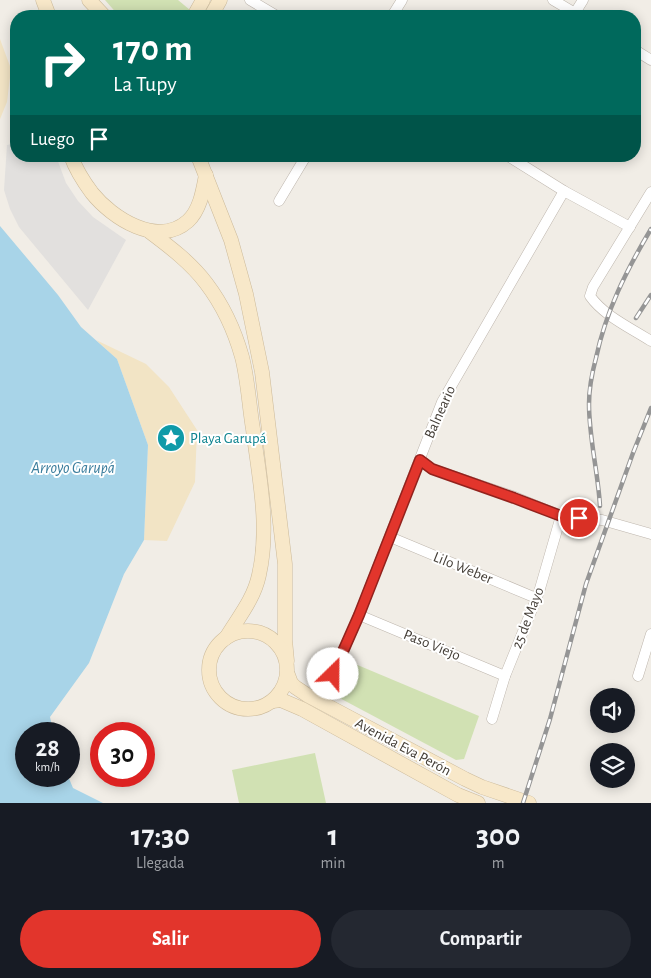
<!DOCTYPE html>
<html lang="es">
<head>
<meta charset="utf-8">
<style>
  body { margin:0; font-family:"Alegreya Sans",sans-serif; background:#242831; color:#f1f3f6; height:100vh; display:flex; flex-direction:column; font-size:19px; white-space:nowrap }
  * { box-sizing:border-box; margin:0 }
  p { font-size:16px; color:#9ea1a6 }
  .icon { flex:none; width:28px; height:28px; fill:none; stroke:currentColor; stroke-width:2; stroke-linecap:round; stroke-linejoin:round }
  .map { position:relative; height:803px; overflow:hidden }
  .drawer { display:flex; flex-direction:column; background:#171b24; flex:1 }
  .drawer>* { flex:none }
  .top-card { position:absolute; left:10px; top:10px; width:631px; height:152px; border-radius:20px; box-shadow:0 2px 12px #0003; background:#00695c; color:#fff; overflow:hidden }
  .buttons { position:absolute; left:590px; top:688px; display:grid; gap:10px }
  .buttons a { display:grid; place-items:center; width:45px; height:45px; border-radius:50%; background:#171b24; box-shadow:0 2px 12px #0003; font-size:25px }
  .speed { position:absolute; left:15px; top:722px; display:flex; gap:10px; font-size:25px; font-weight:700; text-align:center }
  .speed>* { display:grid; place-content:center; width:65px; height:65px; border-radius:50%; background:#171b24; box-shadow:0 2px 12px #0003; line-height:1 }
  .speed small { font-size:12px; font-weight:400 }
  .speed .limit { border:8px solid #d22; background:#fff; color:#111 }
  .pin { position:absolute; display:grid; place-items:center; width:42px; height:42px; color:#fff; margin:-21px; border:2px solid #fff; border-radius:50%; box-shadow:0 1px 5px #0007 }
  .me { position:absolute; width:55px; margin:-28px; rotate:23deg; stroke-linejoin:round; filter:drop-shadow(0 0 4px #0008) }
  .turn { display:flex; align-items:center; gap:18px; height:105px; padding:0 20px; font-size:22px }
  .turn .icon { width:65px; height:65px; stroke-width:2.5 }
  .turn b { display:block; font-size:35px; line-height:42px }
  .then { display:flex; align-items:center; height:48px; padding:0 20px; background:#0003; gap:10px; font-size:19px }
  .eta { display:flex; justify-content:space-evenly; align-items:center; height:85px; text-align:center }
  .eta b { font-size:30px; font-weight:700; line-height:35px }
  .cta { display:flex; gap:10px; margin-top:auto; padding:10px 20px }
  .cta a { flex:1; height:58px; border-radius:30px; background:#e2352c; color:#fff; font-size:20px; font-weight:700; line-height:58px; text-align:center }
  .cta a+a { background:#242831; color:#f1f3f6 }
  .map>svg:first-child { display:block }
  .green { fill:#d1e1b3 }
  .sand { fill:#f2e4c5 }
  .parking { fill:#e2e0de }
  .water { fill:#a8d4e8 }
  .lines { fill:none; stroke-linecap:round; stroke-linejoin:round }
  .minor-casing { stroke:#beb6ad; stroke-width:11 }
  .secondary-casing { stroke:#ccba9a; stroke-width:15 }
  .minor { stroke:#fff; stroke-width:10 }
  .secondary { stroke:#f8e8c9; stroke-width:14 }
  .rail-casing { stroke:#959595; stroke-width:4.5 }
  .rail { stroke:#fff; stroke-width:2.5; stroke-dasharray:8; stroke-linecap:butt }
  .route-casing { stroke:#93221d; stroke-width:12 }
  .route { stroke:#e2352c; stroke-width:9 }
  .labels { text-anchor:middle; dominant-baseline:central; stroke-width:4; stroke-linejoin:round; paint-order:stroke }
  .street-label { font-size:15px; fill:#433d36; stroke:#fff }
  .culture-label { font-size:15px; fill:#0d838f; stroke:#fff; text-anchor:start }
  .water-label { font-size:16px; font-style:italic; fill:#397c9c; stroke:#fff }
</style>
</head>
<body>
<div class="map">
<svg width="651" height="803" viewBox="0 0 651 803">
  <rect width="100%" height="100%" fill="#f1ede6"/>
  <!-- green -->
  <g class="green">
    <polygon points="105,0 178,0 190,10 186,16 119,16"/>
    <polygon points="348,661 479,716 464,759 456,760 334,695"/>
    <polygon points="315,753 326,803 239,803 232,770"/>
  </g>
  <!-- sand -->
  <g class="sand">
    <polygon points="0,39 11,69 7,102 0,119"/>
    <polygon points="96,340 146,364 169,387 197,430 195,482 167,541 144,540 148,445 117,359"/>
  </g>
  <!-- parking -->
  <polygon class="parking" points="16,143 16,156 56,156 66,183 78,201 93,217 126,240 88,310 19,227 10,209 4,190 7,145"/>
  <!-- water -->
  <polygon class="water" points="0,226 58,295 81,327 117,359 148,445 144,540 124,574 89,663 50,717 54,734 26,734 26,776 68,776 73,788 103,803 0,803"/>
  <g class="lines">
    <defs>
      <g id="minor">
        <polyline points="250,0 277,16"/>
        <polyline points="553,0 580,16"/>
        <polyline points="392,16 402,0"/>
        <polyline points="573,16 583,0"/>
        <polyline points="635,50 651,60"/>
        <polyline points="508,156 564,191 630,227"/>
        <path d="M 651,192 L 593,287 L 590,296 C 604,316 631,328 651,341"/>
        <polyline points="279,201 306,156"/>
        <polyline points="420,460 432,469 515,497 561,516 602,520 651,534"/>
        <polyline points="390,537 536,598"/>
        <polyline points="359,615 505,676"/>
        <polyline points="638,676 651,634"/>
        <polyline points="320,703 359,615 442,402 564,191"/>
        <polyline points="492,719 505,676 539,592 561,516"/>
      </g>
      <g id="secondary">
        <polyline points="43,0 49,16"/>
        <polyline points="89,0 104,16"/>
        <polyline points="194,16 203,0"/>
        <polyline points="211,16 220,0"/>
        <path d="M 71,156 C 76,170 83,181 92,193 C 112,218 158,248 188,221 C 200,210 203,191 206,175"/>
        <polyline points="198,156 231,240 246,294 262,372 285,564 285,640 287,661"/>
        <path d="M 150,232 C 170,247 191,263 206,283 C 222,304 235,332 242,357 C 248,380 249,405 253,429 C 259,477 270,526 259,575 C 254,599 238,618 226,638"/>
        <circle cx="248" cy="670" r="39"/>
        <polyline points="288,675 291,683 295,687 307,695 465,779 482,787 529,803"/>
        <polyline points="273,701 281,700 302,709 458,795 478,803"/>
      </g>
    </defs>
    <!-- minor casing -->
    <use href="#minor" class="minor-casing"/>
    <!-- secondary casing -->
    <use href="#secondary" class="secondary-casing"/>
    <!-- minor -->
    <use href="#minor" class="minor"/>
    <!-- secondary -->
    <use href="#secondary" class="secondary"/>
    <defs>
      <g id="rail">
        <polyline points="636,318 651,295"/>
        <path d="M 600,506 C 598,472 589,438 589,404 C 589,388 592,373 596,358 C 606,311 626,271 651,229"/>
        <polyline points="523,803 550,719 586,584 633,453 651,408"/>
      </g>
    </defs>
    <!-- rail casing -->
    <use href="#rail" class="rail-casing"/>
    <!-- rail -->
    <use href="#rail" class="rail"/>
  </g>
  <g class="lines">
    <defs>
      <polyline id="route" points="333,674 359,615 420,460 432,469 514,498 561,516 579,518"/>
    </defs>
    <!-- route casing -->
    <use href="#route" class="route-casing"/>
    <!-- route -->
    <use href="#route" class="route"/>
  </g>
  <!-- icons -->
  <defs>
    <symbol id="sight-disc" viewBox="-11 -11 22 22"><circle r="9.5" fill="#0f9aa8" stroke="#fff"/><path d="M0-6L1.8-2.2L6-1.7L2.9 1.2L3.7 5.4L0 3.3L-3.7 5.4L-2.9 1.2L-6-1.7L-1.8-2.2Z" fill="#fff"/></symbol>
  </defs>
  <g fill-rule="evenodd">
    <use href="#sight-disc" x="155" y="422" width="32" height="32"/>
  </g>
  <g class="labels">
    <!-- street labels -->
    <g class="street-label">
      <text transform="translate(440 412) rotate(-66)">Balneario</text>
      <text transform="translate(463 568) rotate(22)">Lilo Weber</text>
      <text transform="translate(528 618) rotate(-69)">25 de Mayo</text>
      <text transform="translate(432 645) rotate(22)">Paso Viejo</text>
      <text transform="translate(403 747) rotate(28)">Avenida Eva Perón</text>
    </g>
    <!-- culture labels -->
    <g class="culture-label">
      <text x="190" y="438">Playa Garupá</text>
    </g>
    <!-- water labels -->
    <g class="water-label">
      <text x="73" y="468">Arroyo Garupá</text>
    </g>
  </g>
</svg>
<div class="buttons">
<a><svg class="icon" aria-label="sound" viewBox="0 0 24 24"><path d="M4 9h4l5-4v14l-5-4H4zM17 9q2 3 0 6"/></svg></a>
<a><svg class="icon" aria-label="layers" viewBox="0 0 24 24"><path d="M12 4l9 5-9 5-9-5zM3 14l9 5 9-5"/></svg></a>
</div>
<div class="speed"><div>28<small>km/h</small></div><div class="limit">30</div></div>
<div class="pin" style="left:579px;top:518px;background:#d93025"><svg class="icon" aria-label="arrive" viewBox="0 0 24 24"><path d="M6 21V4h12l-3 4 3 4H6"/></svg></div>
<svg class="me" style="left:333px;top:674px" viewBox="-20 -20 40 40"><circle r="19" fill="#fff"/><path d="M0-13L10 11 0 6-10 11z" fill="#e2352c"/></svg>
<div class="top-card">
<div class="turn"><svg class="icon" aria-label="right" viewBox="0 0 24 24"><path d="M7 20v-9h11M14 6l5 5-5 5"/></svg><div><b>170 m</b>La Tupy</div></div>
<div class="then">Luego<svg class="icon" aria-label="arrive" viewBox="0 0 24 24"><path d="M6 21V4h12l-3 4 3 4H6"/></svg></div>
</div>
</div>
<section class="drawer">
<div class="eta">
<div><b>17:30</b><p>Llegada</p></div>
<div><b>1</b><p>min</p></div>
<div><b>300</b><p>m</p></div>
</div>
<div class="cta"><a>Salir</a><a>Compartir</a></div>
</section>
</body>
</html>
